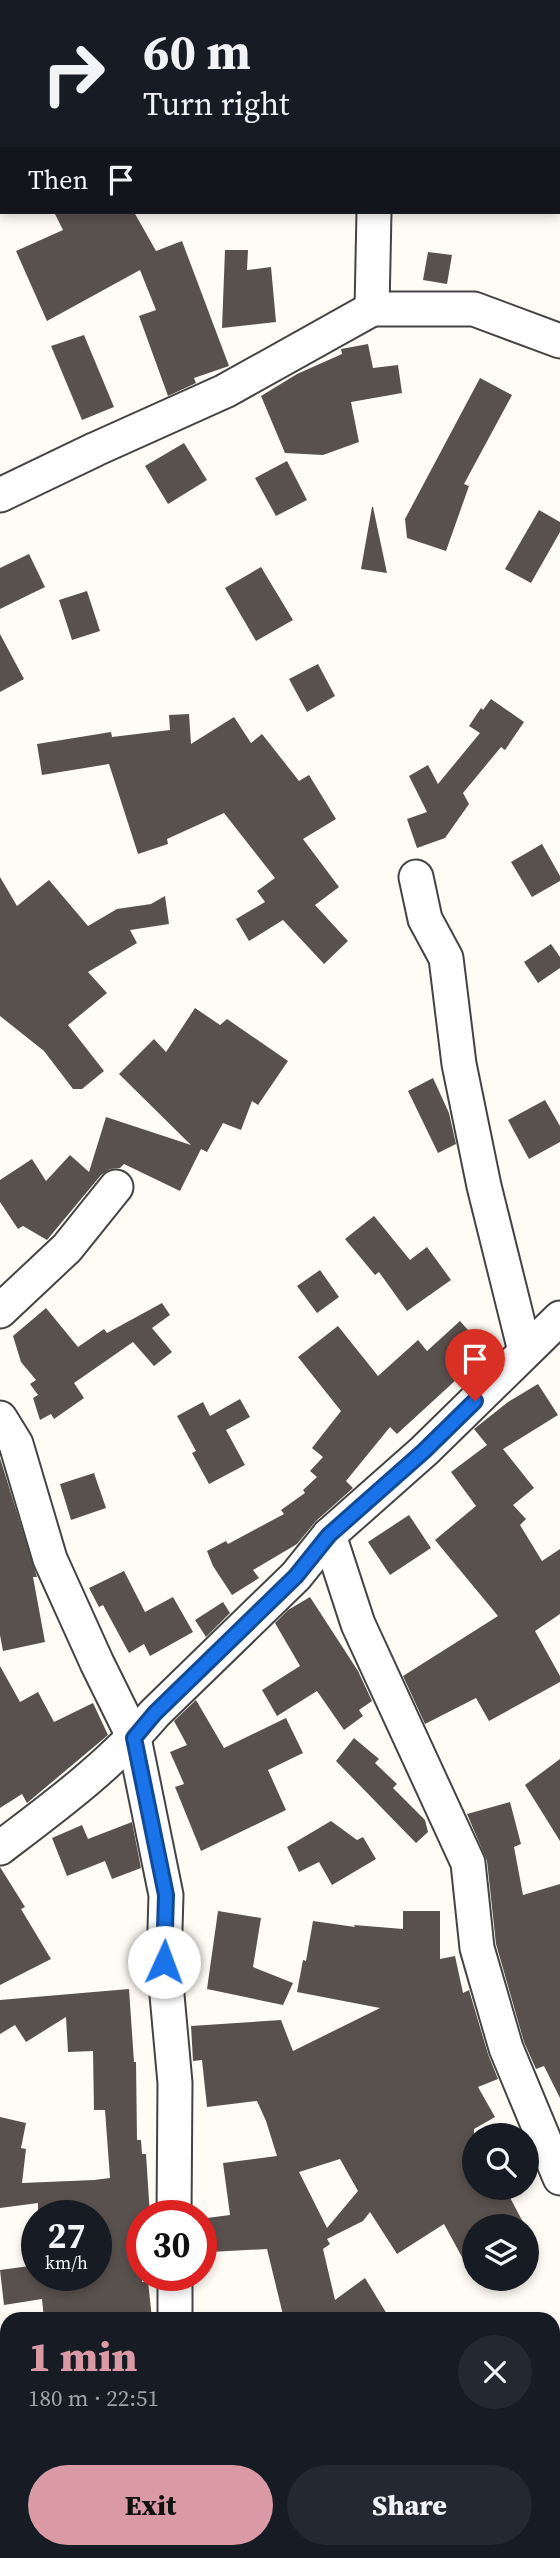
<!DOCTYPE html>
<html lang="en">
<head>
<meta charset="utf-8">
<style>
  body { margin:0; font-family:"Source Serif 4",serif; background:#242831; color:#f1f3f6; height:100vh; display:flex; flex-direction:column; font-size:26px; white-space:nowrap }
  * { box-sizing:border-box; margin:0 }
  p { font-size:23px; color:#9ea1a6 }
  .icon { flex:none; width:38px; height:38px; fill:none; stroke:currentColor; stroke-width:2; stroke-linecap:round; stroke-linejoin:round }
  .map { position:relative; flex:1; overflow:hidden }
  .details { position:absolute; left:0px; top:2312px; width:560px; height:247px; display:flex; flex-direction:column; background:#171b24; border-radius:21px 21px 0 0; box-shadow:0 4px 10px #0003 }
  .details>* { flex:none }
  .hud { position:absolute; left:0px; top:0px; width:560px; height:214px; box-shadow:0 4px 10px #0003; background:#171b24; color:#f1f3f6; overflow:hidden }
  .controls { position:absolute; left:462px; top:2123px; display:grid; gap:14px }
  .controls a { display:grid; place-items:center; width:77px; height:77px; border-radius:50%; background:#171b24; box-shadow:0 4px 10px #0003; font-size:35px }
  .speed { position:absolute; left:21px; top:2200px; display:flex; gap:14px; font-size:35px; font-weight:700; text-align:center }
  .speed>* { display:grid; place-content:center; width:91px; height:91px; border-radius:50%; background:#171b24; box-shadow:0 4px 10px #0003; line-height:1 }
  .speed small { font-size:18px; font-weight:400 }
  .speed .limit { border:10px solid #d22; background:#fff; color:#111 }
  .pin { position:absolute; display:grid; place-items:center; width:60px; height:60px; color:#fff; margin:-72px -30px; border-radius:50% 50% 50% 0; rotate:-45deg; box-shadow:0 0 7px #0007 }
  .pin .icon { rotate:45deg }
  .me { position:absolute; width:77px; margin:-38px; rotate:2deg; stroke-linejoin:round; filter:drop-shadow(0 0 5px #0008) }
  .turn { display:flex; align-items:center; gap:24px; height:147px; padding:0 28px; font-size:32px }
  .turn .icon { width:91px; height:91px; stroke-width:2.5 }
  .turn b { display:block; font-size:49px; line-height:60px }
  .then { display:flex; align-items:center; height:66px; padding:0 28px; background:#0003; gap:14px; font-size:26px }
  .round { display:grid; place-items:center; flex:none; width:74px; height:74px; border-radius:37px; background:#242831 }
  .headline { display:flex; align-items:center; justify-content:space-between; height:119px; padding:0 28px }
  h1 { font-size:42px; font-weight:800; line-height:52px; color:#d99aa5 }
  .primary-button { display:flex; gap:14px; margin-top:auto; padding:14px 28px }
  .primary-button a { flex:1; height:80px; border-radius:42px; background:#d99aa5; color:#111; font-size:28px; font-weight:800; line-height:80px; text-align:center }
  .primary-button a+a { background:#242831; color:#f1f3f6 }
  .map>svg:first-child { display:block }
  .green { fill:#d8e9bf }
  .lines { fill:none; stroke-linecap:round; stroke-linejoin:round }
  .stream { stroke:#46a0c8; stroke-width:8 }
  .building { fill:#59514d; fill-rule:evenodd }
  .minor-casing { stroke:#444; stroke-width:37 }
  .path { stroke:#333; stroke-width:4.5; stroke-dasharray:7 3.5; stroke-linecap:butt }
  .minor { stroke:#fff; stroke-width:33 }
  .route-casing { stroke:#114b97; stroke-width:18 }
  .route { stroke:#1a73e8; stroke-width:12 }
</style>
</head>
<body>
<div class="map">
<svg width="560" height="2558" viewBox="0 0 560 2558">
  <rect width="100%" height="100%" fill="#fffcf5"/>
  <!-- green -->
  <polygon class="green" points="0,0 358,0 2,2 2,160"/>
  <g class="lines">
    <!-- stream -->
    <g class="stream">
      <polyline points="439,0 450,2"/>
      <polyline points="218,2 227,0"/>
      <polyline points="558,9 560,9"/>
      <polyline points="0,57 2,58"/>
    </g>
  </g>
  <!-- building -->
  <g class="building">
    <polygon points="54,212 134,212 156,251 182,241 229,366 194,378 196,383 168,396 139,316 156,310 140,270 47,321 16,251 63,230"/>
    <polygon points="225,250 248,250 247,270 271,267 276,322 222,328"/>
    <polygon points="428,252 452,255 447,284 423,280"/>
    <polygon points="84,335 114,407 82,420 51,346"/>
    <polygon points="368,344 373,368 398,365 402,393 351,402 359,442 323,455 285,453 261,396 297,374 342,354 341,349"/>
    <polygon points="480,378 512,395 464,484 469,486 446,551 407,538 405,519"/>
    <polygon points="184,443 207,480 168,504 145,466"/>
    <polygon points="287,461 307,500 276,516 255,478"/>
    <polygon points="372,507 373,507 387,573 361,569"/>
    <polygon points="539,510 560,522 560,532 531,583 505,569"/>
    <polygon points="29,554 45,587 0,609 0,568"/>
    <polygon points="261,567 293,620 256,641 225,588"/>
    <polygon points="87,591 100,631 72,640 59,600"/>
    <polygon points="0,634 24,679 0,692"/>
    <polygon points="318,664 335,696 307,712 289,679"/>
    <polygon points="491,699 524,722 505,750 501,747 463,793 469,804 445,838 417,848 407,819 427,812 409,776 428,765 438,784 480,733 469,726 481,708 483,710"/>
    <polygon points="189,714 191,744 234,717 251,743 262,734 299,781 309,775 336,819 303,839 339,887 315,905 348,941 324,964 283,920 249,941 236,919 265,902 257,891 275,878 224,813 167,839 168,844 138,854 109,764 42,775 37,744 111,732 112,737 170,730 169,715"/>
    <polygon points="542,844 560,876 560,881 532,897 511,862"/>
    <polygon points="0,877 17,906 49,880 88,926 117,909 151,904 165,896 169,924 130,930 137,943 88,972 107,993 68,1025 104,1071 82,1089 73,1089 44,1051 0,1016"/>
    <polygon points="551,944 560,957 560,968 538,983 524,962"/>
    <polygon points="195,1008 220,1025 227,1019 288,1061 258,1105 252,1101 241,1130 223,1123 207,1152 201,1149 180,1191 124,1164 120,1168 110,1169 101,1175 47,1240 23,1226 18,1229 0,1202 0,1180 32,1159 46,1181 70,1155 89,1172 106,1117 191,1145 119,1074 154,1039 166,1052"/>
    <polygon points="433,1078 449,1113 456,1144 438,1153 408,1091"/>
    <polygon points="545,1100 560,1126 560,1142 529,1159 508,1120"/>
    <polygon points="374,1216 410,1260 427,1247 451,1280 407,1311 379,1272 375,1275 345,1239"/>
    <polygon points="320,1270 339,1297 317,1313 297,1286"/>
    <polygon points="162,1303 170,1315 152,1328 172,1352 154,1366 133,1342 74,1383 84,1398 54,1419 51,1414 40,1420 33,1398 38,1395 30,1384 36,1380 21,1362 13,1336 46,1308 78,1347 104,1329 107,1333"/>
    <polygon points="460,1321 492,1357 461,1384 457,1379 397,1434 390,1427 346,1481 353,1488 316,1521 297,1544 253,1570 259,1578 232,1595 213,1566 207,1551 226,1541 228,1544 284,1514 281,1510 305,1493 303,1490 317,1477 310,1471 323,1457 312,1448 341,1411 298,1357 338,1326 378,1376 418,1340 427,1351"/>
    <polygon points="538,1384 558,1415 503,1449 534,1488 513,1505 526,1519 520,1525 542,1561 560,1549 560,1614 535,1631 560,1676 560,1682 489,1721 476,1698 425,1724 403,1676 498,1616 435,1540 476,1506 451,1472 487,1445 474,1429 508,1402"/>
    <polygon points="240,1399 250,1417 226,1430 245,1465 209,1484 192,1453 196,1451 177,1416 203,1402 210,1416"/>
    <polygon points="0,1458 37,1577 33,1577 45,1642 3,1651 0,1635"/>
    <polygon points="94,1473 106,1508 71,1520 60,1484"/>
    <polygon points="409,1515 431,1548 390,1575 368,1542"/>
    <polygon points="124,1571 145,1612 173,1597 193,1632 150,1656 144,1644 129,1653 103,1605 99,1607 89,1588"/>
    <polygon points="310,1597 358,1671 372,1701 359,1710 363,1716 344,1730 317,1691 277,1716 262,1690 300,1666 275,1623 288,1610"/>
    <polygon points="223,1602 230,1613 206,1637 195,1620"/>
    <polygon points="0,1666 20,1702 38,1692 54,1722 93,1703 108,1735 27,1803 22,1794 0,1808"/>
    <polygon points="196,1700 224,1748 286,1718 303,1753 268,1770 286,1810 201,1851 175,1787 184,1784 170,1752 187,1745 174,1721"/>
    <polygon points="354,1738 379,1759 375,1763 397,1784 393,1788 425,1820 428,1832 416,1843 336,1761"/>
    <polygon points="560,1759 560,1841 525,1785"/>
    <polygon points="510,1802 521,1844 514,1847 523,1895 560,1884 560,2098 544,2066 536,2069 524,2042 496,1944 487,1861 467,1814"/>
    <polygon points="331,1821 357,1840 363,1837 376,1859 332,1885 319,1862 299,1872 287,1847"/>
    <polygon points="132,1822 141,1868 112,1879 105,1861 67,1876 52,1838 82,1825 88,1839"/>
    <polygon points="0,1867 25,1907 21,1909 51,1959 0,1985"/>
    <polygon points="218,1911 261,1918 253,1967 293,1983 283,2005 207,1989"/>
    <path d="M 403,1911 L 440,1911 L 440,1959 L 455,1956 L 463,1993 L 469,1990 L 488,2054 L 498,2079 L 478,2087 L 495,2117 L 474,2129 L 474,2188 L 505,2188 L 525,2226 L 474,2226 L 474,2279 L 444,2224 L 397,2254 L 370,2212 L 363,2221 L 327,2239 L 330,2244 L 323,2249 L 335,2300 L 365,2278 L 390,2319 L 284,2319 L 267,2249 L 210,2252 L 207,2218 L 230,2215 L 223,2163 L 277,2156 L 266,2121 L 257,2101 L 207,2107 L 202,2060 L 193,2061 L 191,2026 L 281,2020 L 293,2051 L 380,2008 L 297,1992 L 303,1960 L 306,1961 L 313,1921 L 355,1927 L 354,1925 L 403,1929 ZM 340,2159 L 358,2191 L 327,2228 L 299,2172 Z"/>
    <polygon points="129,1989 134,2062 136,2062 137,2140 141,2140 142,2154 146,2154 150,2216 142,2216 142,2282 148,2281 152,2319 44,2319 42,2299 4,2305 0,2270 37,2265 37,2275 101,2275 98,2216 38,2216 38,2203 0,2208 0,2117 26,2123 21,2148 26,2149 22,2183 94,2180 110,2178 105,2110 94,2110 93,2051 68,2052 66,2017 26,2042 15,2025 0,2034 0,2000"/>
  </g>
  <g class="lines">
    <defs>
      <g id="minor">
        <polyline points="386,2 386,0"/>
        <polyline points="374,212 372,309 474,309 560,341"/>
        <polyline points="0,495 96,449 225,391 372,309"/>
        <polyline points="416,877 425,919 446,958 459,1064 484,1186 525,1351"/>
        <polyline points="0,1311 67,1248 116,1187"/>
        <polyline points="0,1418 16,1444 50,1559 97,1663 134,1738 166,1895 164,1962 175,2083 174,2216"/>
        <polyline points="329,1535 358,1624 468,1863 477,1948 506,2048 560,2178"/>
        <path d="M 0,1848 C 54,1807 110,1766 155,1713 L 296,1576 L 329,1535 L 424,1451 L 560,1318"/>
        <polyline points="175,2275 175,2319"/>
        <polyline points="243,2552 245,2558"/>
      </g>
    </defs>
    <!-- minor casing -->
    <use href="#minor" class="minor-casing"/>
    <!-- path -->
    <polyline class="path" points="553,2367 560,2364"/>
    <!-- minor -->
    <use href="#minor" class="minor"/>
  </g>
  <g class="lines">
    <defs>
      <polyline id="route" points="164,1962 166,1895 134,1738 155,1713 296,1576 329,1535 424,1451 475,1401"/>
    </defs>
    <!-- route casing -->
    <use href="#route" class="route-casing"/>
    <!-- route -->
    <use href="#route" class="route"/>
  </g>
</svg>
<div class="controls">
<a><svg class="icon" aria-label="search" viewBox="0 0 24 24"><circle cx="10" cy="10" r="6"/><path d="M15 15l6 6"/></svg></a>
<a><svg class="icon" aria-label="layers" viewBox="0 0 24 24"><path d="M12 4l9 5-9 5-9-5zM3 14l9 5 9-5"/></svg></a>
</div>
<div class="speed"><div>27<small>km/h</small></div><div class="limit">30</div></div>
<div class="pin" style="left:475px;top:1401px;background:#d93025"><svg class="icon" aria-label="arrive" viewBox="0 0 24 24"><path d="M6 21V4h12l-3 4 3 4H6"/></svg></div>
<svg class="me" style="left:164px;top:1962px" viewBox="-20 -20 40 40"><circle r="19" fill="#fff"/><path d="M0-13L10 11 0 6-10 11z" fill="#1a73e8"/></svg>
<div class="hud">
<div class="turn"><svg class="icon" aria-label="right" viewBox="0 0 24 24"><path d="M7 20v-9h11M14 6l5 5-5 5"/></svg><div><b>60 m</b>Turn right</div></div>
<div class="then">Then<svg class="icon" aria-label="arrive" viewBox="0 0 24 24"><path d="M6 21V4h12l-3 4 3 4H6"/></svg></div>
</div>
<section class="details">
<div class="headline"><div><h1>1 min</h1><p>180 m · 22:51</p></div><a class="round"><svg class="icon" aria-label="close" viewBox="0 0 24 24"><path d="M6 6l12 12M18 6L6 18"/></svg></a></div>
<div class="primary-button"><a>Exit</a><a>Share</a></div>
</section>
</div>
</body>
</html>
